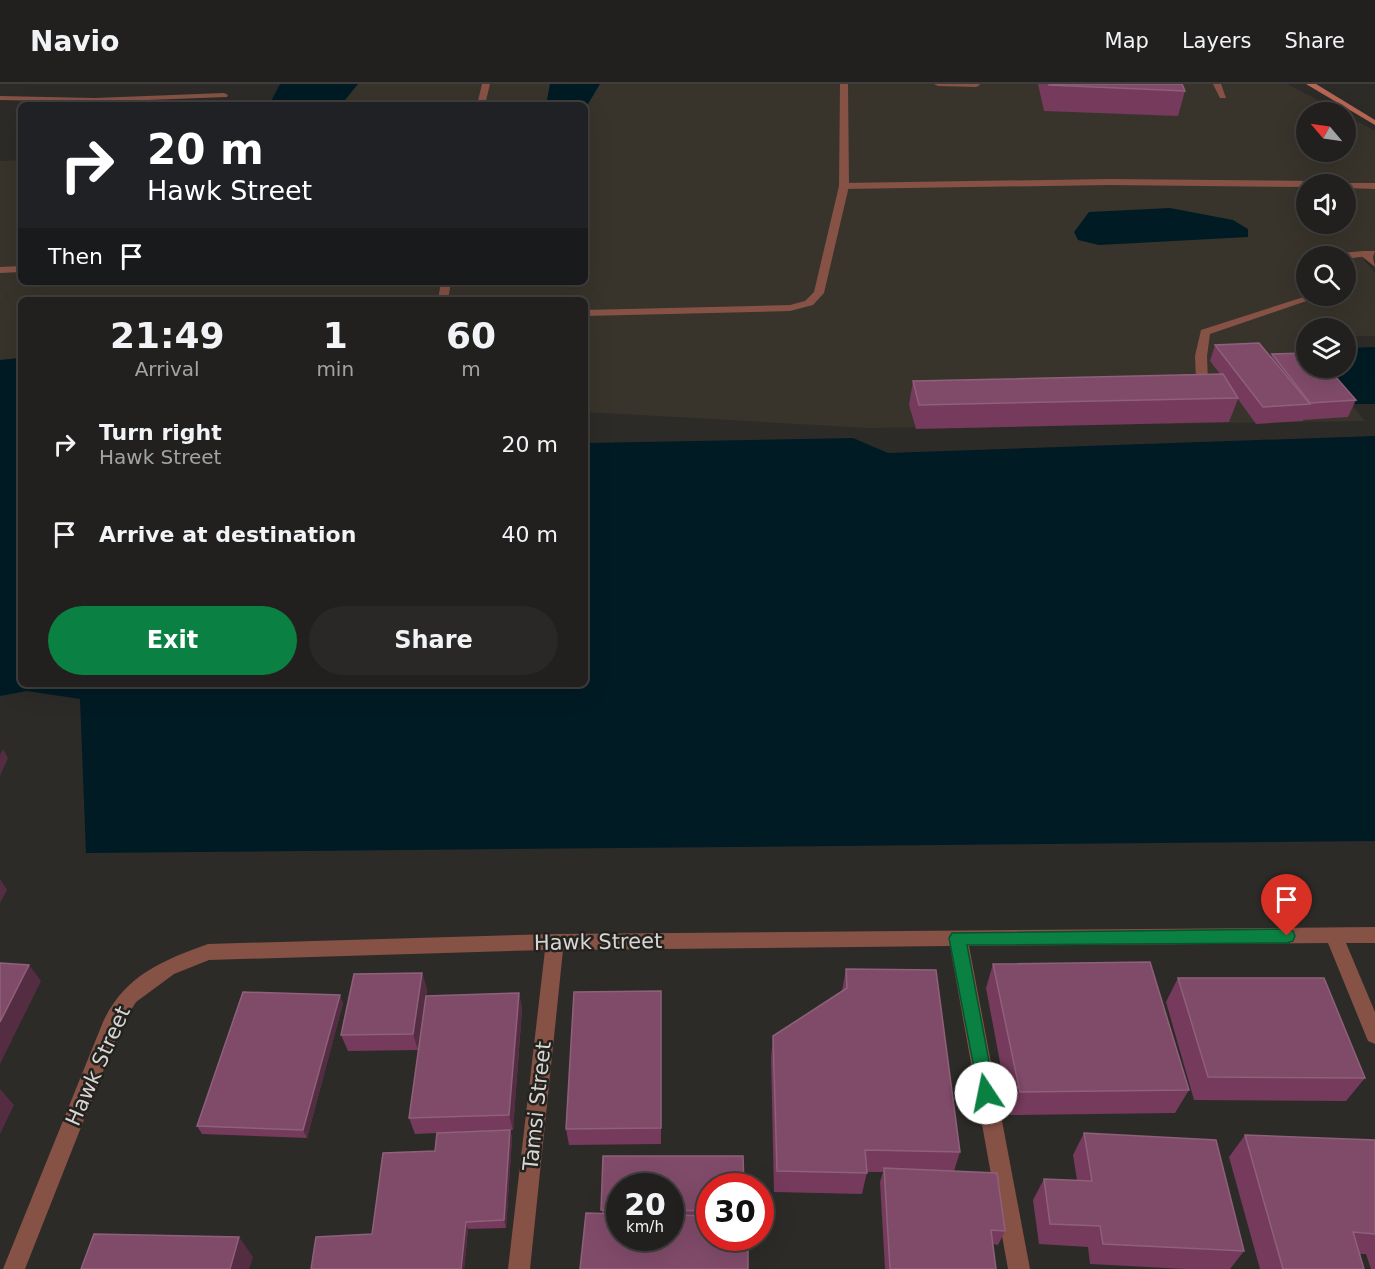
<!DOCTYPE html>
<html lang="en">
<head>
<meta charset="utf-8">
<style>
  body { margin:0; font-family:"DejaVu Sans",sans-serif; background:#2a2827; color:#f1f3f6; height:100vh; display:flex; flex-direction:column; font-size:22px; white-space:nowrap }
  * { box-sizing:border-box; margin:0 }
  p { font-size:20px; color:#a2a3a4 }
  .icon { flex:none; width:33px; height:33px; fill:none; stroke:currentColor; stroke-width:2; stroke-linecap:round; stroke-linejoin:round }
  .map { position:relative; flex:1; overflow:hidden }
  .sheet { position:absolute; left:18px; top:213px; width:570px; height:390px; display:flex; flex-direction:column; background:#22201e; border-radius:9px; box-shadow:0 6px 24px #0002,0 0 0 2px #3f3e3c }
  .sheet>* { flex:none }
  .top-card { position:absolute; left:18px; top:18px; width:570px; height:183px; border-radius:9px; box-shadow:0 6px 24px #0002,0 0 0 2px #3f3e3c; background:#202124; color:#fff; overflow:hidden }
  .needle { width:39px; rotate:299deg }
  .tools { position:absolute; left:1296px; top:18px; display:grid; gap:12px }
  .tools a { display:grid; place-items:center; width:60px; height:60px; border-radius:50%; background:#22201e; box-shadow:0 6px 24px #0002,0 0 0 2px #3f3e3c; font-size:30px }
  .speed { position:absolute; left:606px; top:1089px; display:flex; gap:12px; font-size:30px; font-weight:700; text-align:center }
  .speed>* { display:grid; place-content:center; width:78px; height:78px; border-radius:50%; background:#22201e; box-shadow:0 6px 24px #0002,0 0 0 2px #3f3e3c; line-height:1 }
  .speed small { font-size:15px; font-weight:400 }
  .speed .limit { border:9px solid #d22; background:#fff; color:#111 }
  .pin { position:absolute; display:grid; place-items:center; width:51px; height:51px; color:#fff; margin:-62px -26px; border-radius:50% 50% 50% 0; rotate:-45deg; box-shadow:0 0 6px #0007 }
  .pin .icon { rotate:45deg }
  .me { position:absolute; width:66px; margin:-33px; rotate:349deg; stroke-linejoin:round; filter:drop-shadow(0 0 4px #0008) }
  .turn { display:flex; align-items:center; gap:21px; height:126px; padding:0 30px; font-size:27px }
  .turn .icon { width:78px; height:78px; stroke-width:2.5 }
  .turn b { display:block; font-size:42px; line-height:51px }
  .then { display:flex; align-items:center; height:57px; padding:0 30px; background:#0003; gap:12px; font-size:22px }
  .eta { display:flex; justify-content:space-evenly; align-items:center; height:102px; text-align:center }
  .eta b { font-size:36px; font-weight:700; line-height:42px }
  .cta { display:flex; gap:12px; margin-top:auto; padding:12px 30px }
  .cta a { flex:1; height:69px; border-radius:36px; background:#0b8043; color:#fff; font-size:24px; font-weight:700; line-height:69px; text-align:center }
  .cta a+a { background:#2a2827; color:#f1f3f6 }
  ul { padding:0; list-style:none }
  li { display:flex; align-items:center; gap:18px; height:90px; padding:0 30px }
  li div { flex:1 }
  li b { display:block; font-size:22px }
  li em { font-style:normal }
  header { display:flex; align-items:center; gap:36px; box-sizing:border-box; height:84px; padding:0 30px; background:#22201e; border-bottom:2px solid #3f3e3c }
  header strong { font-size:28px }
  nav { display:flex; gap:33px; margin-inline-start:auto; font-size:21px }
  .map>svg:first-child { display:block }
  .built { fill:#38342b; fill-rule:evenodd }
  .water { fill:#001b24 }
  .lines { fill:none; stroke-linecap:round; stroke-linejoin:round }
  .lane { fill:#865246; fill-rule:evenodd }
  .street { fill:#865246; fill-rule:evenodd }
  .secondary { fill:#b86654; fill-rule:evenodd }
  .wall { fill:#753a5c; fill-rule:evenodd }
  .shaded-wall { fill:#542d42 }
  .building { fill:#804b69; stroke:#8e607a; stroke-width:1.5 }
  .route { fill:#0b8043; stroke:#07532c; stroke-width:1.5 }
  .labels { text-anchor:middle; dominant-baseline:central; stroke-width:5; stroke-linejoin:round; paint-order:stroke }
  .near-street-label { font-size:21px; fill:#d7d6d4; stroke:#23221e }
</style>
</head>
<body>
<header>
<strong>Navio</strong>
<nav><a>Map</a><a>Layers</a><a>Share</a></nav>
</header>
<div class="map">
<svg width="1375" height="1185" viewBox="0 0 1375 1185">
  <rect width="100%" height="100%" fill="#2d2b28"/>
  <!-- built -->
  <path class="built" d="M 280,0 L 1287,0 L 1341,28 L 1306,28 L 1306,68 L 1346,68 L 1346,31 L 1375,47 L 1375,175 L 1363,175 L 1375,189 L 1375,252 L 1346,252 L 1346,244 L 1306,244 L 1306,251 L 1295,251 L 1306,265 L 1306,284 L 1321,284 L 1365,337 L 870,344 L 585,328 L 585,216 L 21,216 L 21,274 L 0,276 L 0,77 L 21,76 L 21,198 L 585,198 L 585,21 L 269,21 ZM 1306,100 L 1346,100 L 1346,140 L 1306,140 ZM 1306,172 L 1346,172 L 1346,212 L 1306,212 Z"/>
  <!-- water -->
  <g class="water">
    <polygon points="280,0 358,0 341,21 269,21"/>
    <polygon points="550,0 600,0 585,25 585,21 546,21"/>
    <polygon points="1170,124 1233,136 1248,145 1248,153 1099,161 1078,156 1074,148 1089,128"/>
    <polygon points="1375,263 1375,320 1348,320 1321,284 1346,284 1346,264"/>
    <polygon points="21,274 21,600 585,600 585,359 853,354 888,369 1375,352 1375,757 86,769 80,615 27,607 0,612 0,276"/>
  </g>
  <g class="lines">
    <!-- lane -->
    <g class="lane">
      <polygon points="482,0 490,0 485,21 477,21"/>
      <polygon points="840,0 848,0 849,102 824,209 813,221 790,227 585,232 585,226 790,221 805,217 814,208 839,102"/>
      <polygon points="934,0 979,0 980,1 976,3 938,2"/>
      <polygon points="1213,0 1221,0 1226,14 1220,14"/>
      <polygon points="1364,167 1367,168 1367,172 1346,175 1346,172 1335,172 1340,169"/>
      <polygon points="21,182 21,188 0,189 0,183"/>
      <polygon points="441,198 451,198 448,216 438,216"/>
      <polygon points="1307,212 1321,212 1210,250 1207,272 1208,299 1202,302 1186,302 1186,298 1196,296 1195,272 1201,246"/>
    </g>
    <!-- street -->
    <g class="street">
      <polygon points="224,9 228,11 227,13 95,18 0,16 0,12 95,14"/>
      <polygon points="1109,95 1323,97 1327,100 1306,100 1306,103 1109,101 844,105 839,102 844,99"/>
      <polygon points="1343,99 1375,99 1375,105 1346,104"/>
      <polygon points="1375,167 1373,173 1375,183 1359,170 1364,167"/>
      <path d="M 1375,843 L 1375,859 L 1346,859 L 1375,928 L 1375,960 L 1368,957 L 1328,859 L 969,862 L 1030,1185 L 1008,1185 L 950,862 L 563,866 L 530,1185 L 508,1185 L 545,866 L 209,876 L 174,890 L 136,918 L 121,942 L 25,1185 L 3,1185 L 103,938 C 124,892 163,876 208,860 L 555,850 Z"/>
    </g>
    <!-- secondary -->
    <polygon class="secondary" points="1306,0 1316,0 1375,36 1375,41"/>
  </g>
  <!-- wall -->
  <g class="wall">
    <polygon points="1038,0 1182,0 1185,7 1178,32 1044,27"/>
    <polygon points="1215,261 1271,273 1272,270 1356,316 1348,333 1303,336 1303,337 1256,340 1238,315 1229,338 916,345 909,321 913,297 1220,290 1210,277"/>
    <polygon points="993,880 1189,1006 1175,1029 1010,1031 986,904"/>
    <polygon points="846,885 960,1068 954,1087 1005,1147 998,1161 993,1160 996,1185 885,1185 880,1098 883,1088 867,1088 862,1110 774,1108 771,975 773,952 842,907"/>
    <polygon points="422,889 427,906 418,966 348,967 341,951"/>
    <polygon points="1178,894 1365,994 1346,1017 1194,1016 1166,918"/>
    <polygon points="661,907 661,1060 569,1061 566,1045"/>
    <polygon points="519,909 522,925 513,1046 510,1046 512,1054 506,1144 468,1145 464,1185 311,1185 372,1150 435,1067 437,1049 415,1050 409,1034"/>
    <polygon points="343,919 307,1054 202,1050 197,1042"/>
    <polygon points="1084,1049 1244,1167 1230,1185 1185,1185 1090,1180 1088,1163 1039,1160 1033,1116 1044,1095 1077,1096 1073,1071"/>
    <polygon points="1245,1051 1375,1056 1375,1185 1371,1185 1366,1170 1360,1170 1364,1185 1260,1185 1229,1073"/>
    <path d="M 603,1072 L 743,1072 L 744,1102 L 710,1102 L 710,1154 L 748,1154 L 748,1185 L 580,1185 L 586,1129 L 602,1129 ZM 620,1102 L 670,1102 L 670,1154 L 620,1154 Z"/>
  </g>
  <!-- shaded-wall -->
  <g class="shaded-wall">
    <polygon points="3,665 8,674 0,692 0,671"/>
    <polygon points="0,795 7,806 0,819"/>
    <polygon points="29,881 41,897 0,980 0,938"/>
    <polygon points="422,889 427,906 418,966 413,950"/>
    <polygon points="519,909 522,925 513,1046 509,1031"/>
    <polygon points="340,911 343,919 307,1054 303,1046"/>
    <polygon points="0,1005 14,1021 0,1050"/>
    <polygon points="510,1046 512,1054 506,1144 504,1136"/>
    <polygon points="466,1138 468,1145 464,1185 461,1185"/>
    <polygon points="239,1153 253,1173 249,1185 230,1185"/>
  </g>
  <!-- building -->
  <g class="building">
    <polygon points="1049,0 1182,0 1185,7 1049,1"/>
    <polygon points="1259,259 1310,320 1263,323 1215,261"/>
    <polygon points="1306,269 1306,284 1328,284 1356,316 1310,319 1272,270"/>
    <polygon points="1223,290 1238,314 919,321 913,297"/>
    <polygon points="1150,878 1189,1006 1020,1008 993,880"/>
    <polygon points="0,879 29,881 0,938"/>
    <polygon points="846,885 936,886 960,1068 865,1066 867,1089 777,1087 773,952 847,904"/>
    <polygon points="422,889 413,950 341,951 354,890"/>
    <polygon points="1178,894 1324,894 1365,994 1208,993"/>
    <polygon points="661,907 661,1044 566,1045 574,908"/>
    <polygon points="243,908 340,911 303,1046 197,1042"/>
    <polygon points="519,909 509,1031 409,1034 426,912"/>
    <polygon points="510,1046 504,1136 466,1138 461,1185 311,1185 316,1153 372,1150 383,1069 435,1067 437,1049"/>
    <polygon points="1084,1049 1216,1056 1244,1167 1103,1160 1100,1142 1050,1140 1044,1095 1092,1097"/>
    <polygon points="1245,1051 1375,1056 1375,1150 1353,1148 1364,1185 1283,1185"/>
    <polygon points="603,1072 743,1072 744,1102 710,1102 710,1127 670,1126 670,1102 620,1102 620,1126 601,1126"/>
    <polygon points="884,1084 997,1089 1005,1147 991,1146 996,1185 890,1185"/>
    <polygon points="586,1129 620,1130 620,1154 670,1154 670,1131 710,1132 710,1154 748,1154 748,1185 580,1185"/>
    <polygon points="94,1150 239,1153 230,1185 81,1185"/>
  </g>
  <!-- route -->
  <polygon class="route" points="1287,845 1293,847 1295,852 1293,857 1287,859 967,861 995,1009 993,1015 986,1017 980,1015 949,854 952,849"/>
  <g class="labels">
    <!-- near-street labels -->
    <g class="near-street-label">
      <text transform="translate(598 858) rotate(-1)">Hawk Street</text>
      <text transform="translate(98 982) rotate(-66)">Hawk Street</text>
      <text transform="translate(537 1022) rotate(-84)">Tamsi Street</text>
    </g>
  </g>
</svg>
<div class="tools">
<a><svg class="needle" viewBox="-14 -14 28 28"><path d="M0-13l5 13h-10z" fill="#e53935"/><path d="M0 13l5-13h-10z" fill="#a2a3a4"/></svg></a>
<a><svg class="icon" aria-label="sound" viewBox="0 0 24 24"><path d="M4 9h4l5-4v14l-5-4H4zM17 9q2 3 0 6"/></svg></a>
<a><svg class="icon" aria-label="search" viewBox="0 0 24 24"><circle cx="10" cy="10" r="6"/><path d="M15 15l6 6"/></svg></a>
<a><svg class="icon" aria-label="layers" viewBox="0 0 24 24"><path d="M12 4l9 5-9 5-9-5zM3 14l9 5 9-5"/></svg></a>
</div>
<div class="speed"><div>20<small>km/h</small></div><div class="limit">30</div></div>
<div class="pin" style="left:1287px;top:852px;background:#d93025"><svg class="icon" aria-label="arrive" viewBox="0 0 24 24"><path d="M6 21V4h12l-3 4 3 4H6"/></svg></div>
<svg class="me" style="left:986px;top:1009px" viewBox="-20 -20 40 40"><circle r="19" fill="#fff"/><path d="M0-13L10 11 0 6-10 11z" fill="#0b8043"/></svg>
<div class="top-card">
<div class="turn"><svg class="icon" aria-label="right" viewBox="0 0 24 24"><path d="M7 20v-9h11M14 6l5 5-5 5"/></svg><div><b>20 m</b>Hawk Street</div></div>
<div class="then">Then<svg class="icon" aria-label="arrive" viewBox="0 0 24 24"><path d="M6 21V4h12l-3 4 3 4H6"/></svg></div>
</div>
<section class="sheet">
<div class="eta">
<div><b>21:49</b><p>Arrival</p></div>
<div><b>1</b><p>min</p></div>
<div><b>60</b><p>m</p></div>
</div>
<ul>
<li><svg class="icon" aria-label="right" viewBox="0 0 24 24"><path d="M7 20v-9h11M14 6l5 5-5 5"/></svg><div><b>Turn right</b><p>Hawk Street</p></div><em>20 m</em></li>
<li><svg class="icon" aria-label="arrive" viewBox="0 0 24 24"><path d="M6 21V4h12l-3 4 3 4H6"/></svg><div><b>Arrive at destination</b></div><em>40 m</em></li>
</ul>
<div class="cta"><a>Exit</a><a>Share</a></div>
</section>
</div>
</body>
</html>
